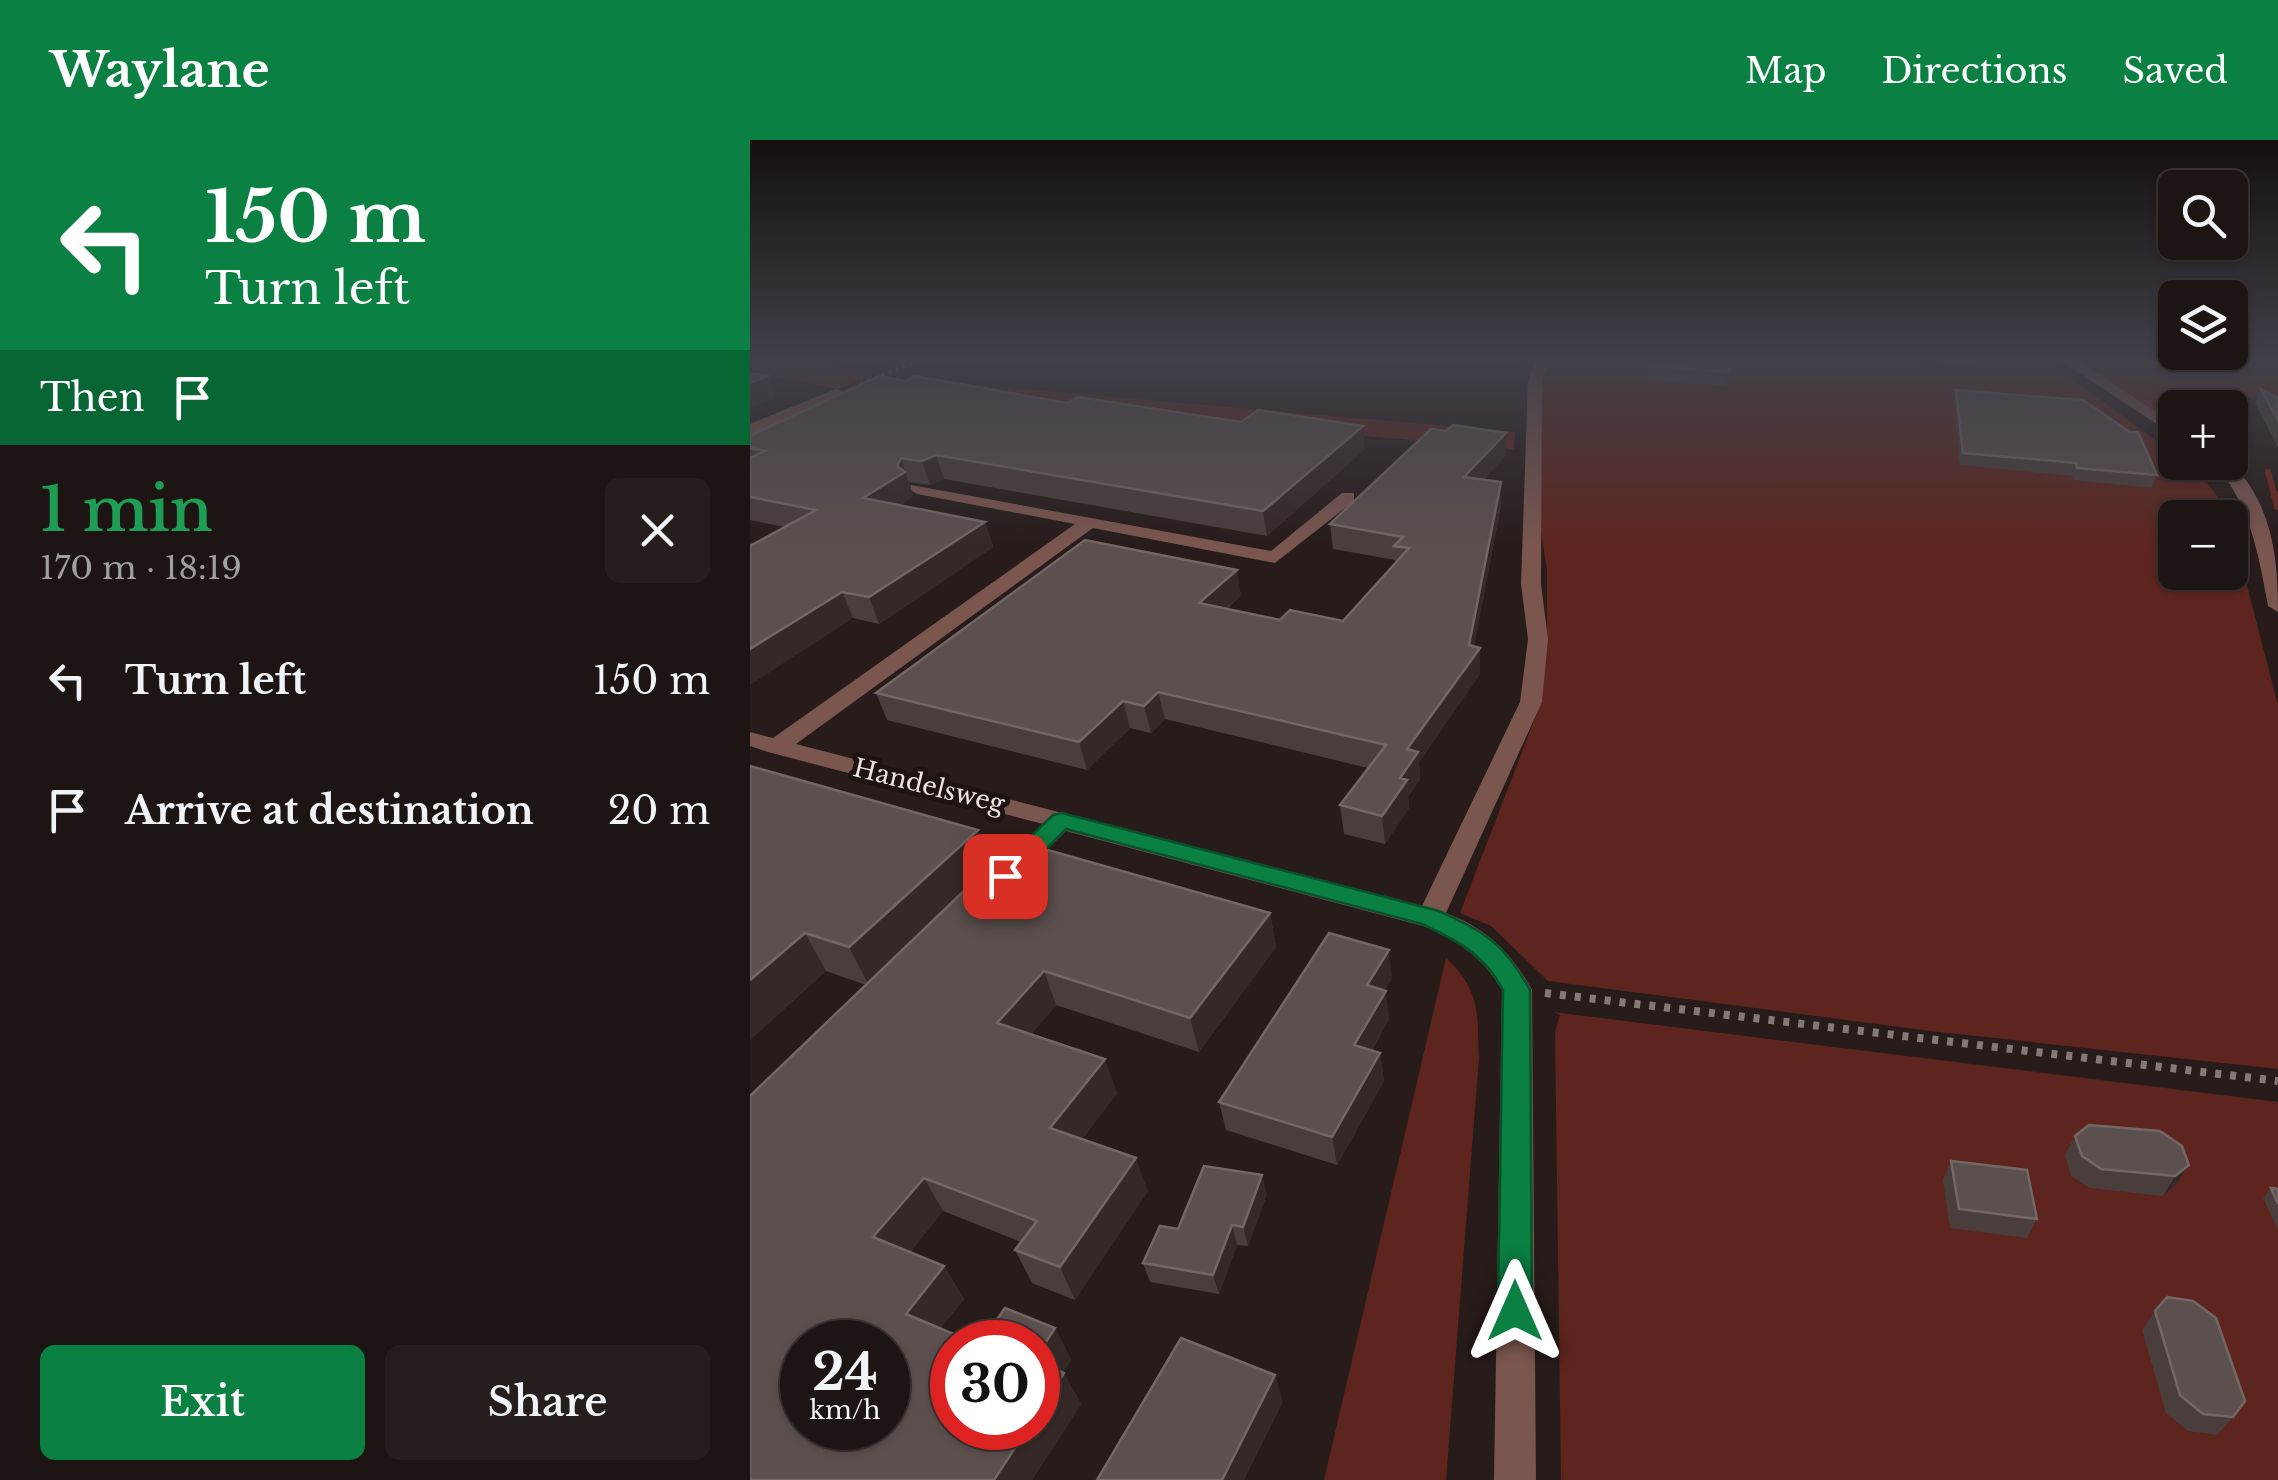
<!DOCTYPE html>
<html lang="en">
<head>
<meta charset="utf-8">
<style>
  body { margin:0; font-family:"Libre Baskerville",serif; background:#251e1d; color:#f1f3f6; height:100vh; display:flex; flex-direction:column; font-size:38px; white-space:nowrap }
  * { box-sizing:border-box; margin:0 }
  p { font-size:32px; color:#a09fa0 }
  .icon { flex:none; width:55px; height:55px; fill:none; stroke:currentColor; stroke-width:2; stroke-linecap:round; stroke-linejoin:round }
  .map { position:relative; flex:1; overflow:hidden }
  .panel { display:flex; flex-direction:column; background:#1d1514; width:750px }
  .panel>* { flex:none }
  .banner { background:#0b8043; color:#fff; overflow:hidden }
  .fabs { position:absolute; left:1408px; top:30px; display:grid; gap:20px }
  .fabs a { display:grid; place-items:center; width:90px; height:90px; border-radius:15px; background:#1d1514; box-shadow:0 2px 8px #0004,0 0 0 2px #3b3434; font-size:50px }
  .speed { position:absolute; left:30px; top:1180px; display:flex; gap:20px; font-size:50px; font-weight:700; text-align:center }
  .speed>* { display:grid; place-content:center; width:130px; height:130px; border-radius:50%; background:#1d1514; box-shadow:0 2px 8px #0004,0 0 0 2px #3b3434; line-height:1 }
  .speed small { font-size:25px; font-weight:400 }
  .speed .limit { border:15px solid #d22; background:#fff; color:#111 }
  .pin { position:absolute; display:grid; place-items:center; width:85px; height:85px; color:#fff; margin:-42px; border-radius:20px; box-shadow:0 5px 15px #0006 }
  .me { position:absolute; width:110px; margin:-55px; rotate:0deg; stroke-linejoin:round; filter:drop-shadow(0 0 8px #0008) }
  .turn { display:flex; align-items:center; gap:35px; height:210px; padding:0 40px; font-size:45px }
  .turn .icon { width:130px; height:130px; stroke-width:2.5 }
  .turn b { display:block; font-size:70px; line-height:85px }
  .then { display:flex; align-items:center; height:95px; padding:0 40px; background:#0003; gap:20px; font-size:38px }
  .round { display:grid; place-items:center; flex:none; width:105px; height:105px; border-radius:15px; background:#251e1d }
  .summary { display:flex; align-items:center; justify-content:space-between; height:170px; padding:0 40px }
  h1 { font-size:60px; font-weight:600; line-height:75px; color:#1e9e55 }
  .action { display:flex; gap:20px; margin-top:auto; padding:20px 40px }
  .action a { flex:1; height:115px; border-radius:15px; background:#0b8043; color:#fff; font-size:40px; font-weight:600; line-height:115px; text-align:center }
  .action a+a { background:#251e1d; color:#f1f3f6 }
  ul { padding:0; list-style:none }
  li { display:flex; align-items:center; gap:30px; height:130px; padding:0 40px }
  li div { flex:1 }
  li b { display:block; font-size:38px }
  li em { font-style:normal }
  header { display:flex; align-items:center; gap:60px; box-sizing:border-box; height:140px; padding:0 50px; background:#0b8043; color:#fff }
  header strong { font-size:48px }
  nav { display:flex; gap:55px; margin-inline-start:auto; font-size:35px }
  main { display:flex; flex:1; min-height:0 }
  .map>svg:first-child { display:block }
  .green { fill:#5d251d }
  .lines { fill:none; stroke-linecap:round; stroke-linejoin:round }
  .stream-far1 { stroke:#74271d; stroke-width:6 }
  .stream { stroke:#74271d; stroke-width:8 }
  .path-far1 { stroke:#837977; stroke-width:4; stroke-dasharray:2.5 5; stroke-linecap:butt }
  .path { stroke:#837977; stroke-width:8; stroke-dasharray:6 9; stroke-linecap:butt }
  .minor { fill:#7a564f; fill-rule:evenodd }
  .wall { fill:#4a3e3c }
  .shaded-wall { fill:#352927 }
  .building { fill:#5c504e; stroke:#726765; stroke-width:2.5; fill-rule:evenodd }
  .route { fill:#0b8043; stroke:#07532c; stroke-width:2.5 }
  .labels { text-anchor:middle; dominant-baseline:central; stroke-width:10; stroke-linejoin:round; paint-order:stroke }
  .street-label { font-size:25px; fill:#ece4e3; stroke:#1d1311 }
</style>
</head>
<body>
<header>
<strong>Waylane</strong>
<nav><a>Map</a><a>Directions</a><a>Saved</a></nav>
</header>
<main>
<section class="panel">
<div class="banner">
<div class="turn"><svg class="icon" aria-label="left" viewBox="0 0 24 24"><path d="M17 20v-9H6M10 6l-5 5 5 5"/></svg><div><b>150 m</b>Turn left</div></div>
<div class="then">Then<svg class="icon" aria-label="arrive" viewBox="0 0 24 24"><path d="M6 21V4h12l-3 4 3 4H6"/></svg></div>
</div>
<div class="summary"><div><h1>1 min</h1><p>170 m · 18:19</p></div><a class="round"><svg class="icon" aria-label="close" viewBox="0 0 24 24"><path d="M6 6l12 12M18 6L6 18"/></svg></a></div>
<ul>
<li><svg class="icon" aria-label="left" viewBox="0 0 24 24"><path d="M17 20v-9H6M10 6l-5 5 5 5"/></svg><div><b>Turn left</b></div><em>150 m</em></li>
<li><svg class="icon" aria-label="arrive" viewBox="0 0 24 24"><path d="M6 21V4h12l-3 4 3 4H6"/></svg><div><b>Arrive at destination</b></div><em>20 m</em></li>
</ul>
<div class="action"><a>Exit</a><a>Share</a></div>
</section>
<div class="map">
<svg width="1528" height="1340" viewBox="0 0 1528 1340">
  <rect width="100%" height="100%" fill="#271c1a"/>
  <!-- green -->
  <g class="green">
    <polygon points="0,220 46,220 123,235 88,249 0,232"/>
    <path d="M 797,220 L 1088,220 L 1239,232 L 1231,226 L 1158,220 L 1297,220 L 1417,309 L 1425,316 L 1425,322 C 1448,324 1470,358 1479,377 L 1425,378 L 1425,432 L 1480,432 L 1480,380 L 1528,565 L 1528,929 L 1180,891 L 798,841 L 741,786 L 710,773 L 787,573 L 797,499 L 797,430 L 790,385 L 792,248 Z"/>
    <polygon points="1326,220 1528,220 1528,254 1392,266"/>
    <polygon points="135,237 765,292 764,309 103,251"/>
    <path d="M 696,818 C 731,851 727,873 729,918 L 696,1340 L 574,1340 Z"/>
    <polygon points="803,872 1528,962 1528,1340 811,1340 805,892 810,875"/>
  </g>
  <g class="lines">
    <!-- stream-far1 -->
    <g class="stream-far1">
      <polyline points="1329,220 1341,228"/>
      <polyline points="1352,236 1382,255"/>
      <polyline points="1392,262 1420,278"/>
      <polyline points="1480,306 1494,312"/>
      <polyline points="1518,332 1525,357"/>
    </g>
    <!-- stream -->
    <polyline class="stream" points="1525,355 1528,366"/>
    <!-- path-far1 -->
    <polyline class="path-far1" points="111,244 170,220"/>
    <!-- path -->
    <polyline class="path" points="795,853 1528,941"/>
    <!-- minor -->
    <g class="minor">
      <path d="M 786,220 L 798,222 L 792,241 L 791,444 L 798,499 L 792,562 L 696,773 C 736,788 762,813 782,850 L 786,1340 L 744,1340 L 752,850 C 733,818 707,799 673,786 L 316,691 L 271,735 L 253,735 L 249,729 L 253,723 L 293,684 L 18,612 L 0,606 L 0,592 L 23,598 L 325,384 L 167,354 L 159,349 L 161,345 L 521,411 L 592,353 L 604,353 L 604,361 L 525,423 L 343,388 L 46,604 L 672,766 L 770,562 L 778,499 L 771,444 L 778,241 Z"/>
      <polygon points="1310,220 1326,220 1425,284 1425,296"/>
      <polygon points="86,249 98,252 0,295 0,284"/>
      <path d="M 1480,321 C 1522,364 1528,415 1528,472 L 1518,466 C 1508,411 1500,366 1464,322 Z"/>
    </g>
  </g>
  <!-- wall -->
  <g class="wall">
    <polygon points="981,220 976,246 898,240 900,226"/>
    <polygon points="155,241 317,263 615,309 517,396 194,339 180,345 159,342 163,356 150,365 235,382 243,407 129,484 103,478 35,387 0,380 0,296"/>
    <polygon points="1511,249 1528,258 1528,308 1505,263"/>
    <polygon points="1206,250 1407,335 1402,348 1323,340 1322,336 1210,325 1204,261"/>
    <polygon points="696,291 756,293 756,315 734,339 751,365 724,506 730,508 730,534 669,622 670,639 658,657 659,668 635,704 594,694 590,665 618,628 415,579 401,593 380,588 337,630 137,580 126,553 491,455 477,469 530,480 593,481 646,423 645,420 583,409 580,384"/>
    <polygon points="0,626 228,690 241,725 520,773 526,807 449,912 306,865 281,894 367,953 332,999 398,1051 325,1160 282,1143 265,1110 271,1102 193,1071 160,1112 194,1126 214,1159 190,1189 220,1201 305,1188 321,1220 313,1232 331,1264 282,1340 0,1340 116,845 76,831 0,900"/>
    <polygon points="642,838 634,850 639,879 622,910 630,913 634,941 587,1025 476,990 469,962"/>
    <polygon points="1325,996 1439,1025 1426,1045 1413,1056 1340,1048 1321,1036 1315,1015"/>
    <polygon points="1201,1021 1287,1079 1277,1098 1200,1088 1193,1040"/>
    <polygon points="1521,1048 1528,1049 1528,1090 1513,1058"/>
    <polygon points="517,1054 498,1106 487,1105 469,1154 400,1142 393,1123 428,1089"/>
    <polygon points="1405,1171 1483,1277 1467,1295 1438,1291 1416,1273 1392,1190"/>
  </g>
  <!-- shaded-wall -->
  <g class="shaded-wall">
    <polygon points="17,236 26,258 0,268 0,243"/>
    <polygon points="613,286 615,309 517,396 513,371"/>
    <polygon points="756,293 756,315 715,360 714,337"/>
    <polygon points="186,315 194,339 180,345 172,321"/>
    <polygon points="151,318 163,356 123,383 113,358 147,326"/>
    <polygon points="751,342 751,365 722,518 730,508 730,534 669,622 670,639 658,657 659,668 635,704 632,676 657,609 719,505"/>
    <polygon points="235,382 243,407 129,484 119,457"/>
    <polygon points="487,430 491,455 454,489 449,463"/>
    <polygon points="92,452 103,478 0,545 0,509"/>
    <polygon points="408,552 415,579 401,593 394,566"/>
    <polygon points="373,561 380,588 337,630 329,602"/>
    <polygon points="228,690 242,728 119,846 99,807"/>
    <polygon points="520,773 526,807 449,912 440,878"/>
    <polygon points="55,793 76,831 0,900 0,840"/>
    <polygon points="639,810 642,838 620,874 617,845"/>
    <polygon points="294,831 306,865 262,917 247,883"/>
    <polygon points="636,851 639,879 608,933 604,905"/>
    <polygon points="630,913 634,941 587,1025 582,997"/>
    <polygon points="355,919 367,953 314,1022 300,988"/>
    <polygon points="386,1018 398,1051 325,1160 310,1127"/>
    <polygon points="1439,1025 1426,1045 1413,1056 1425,1036"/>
    <polygon points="512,1035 517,1054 498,1106 493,1087"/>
    <polygon points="174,1038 193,1071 145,1130 123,1097"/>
    <polygon points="482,1085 487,1105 469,1154 463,1135"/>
    <polygon points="194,1126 214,1159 177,1206 156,1174"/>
    <polygon points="305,1188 321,1220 301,1251 288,1227 288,1214"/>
    <polygon points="314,1233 331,1264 282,1340 244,1340 278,1288 288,1288 288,1274"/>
    <polygon points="525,1235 533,1262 494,1340 472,1340"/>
  </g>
  <!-- building -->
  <g class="building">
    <polygon points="902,220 980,220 978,232 900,226"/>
    <polygon points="0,233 17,236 0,243"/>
    <polygon points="129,236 155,241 165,236 317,263 328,257 491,282 508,270 613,286 513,371 186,315 172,321 151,318 147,326 155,332 113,358 235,382 119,457 92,452 0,509 0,406 66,370 0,357 0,318 15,311 0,308 0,296"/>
    <polygon points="1511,249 1528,258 1528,281"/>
    <polygon points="1206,250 1333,260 1380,292 1388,292 1407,335 1327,328 1326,323 1213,313"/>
    <polygon points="703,285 756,293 714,337 751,342 719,505 730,508 657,609 668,612 650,638 657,640 632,676 590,665 636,605 408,552 394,566 373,561 329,602 126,553 335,400 487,430 449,463 530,480 540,470 593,481 659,408 644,406 653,397 580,384 681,289 696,291"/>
    <polygon points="0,626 228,690 99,807 55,793 0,840"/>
    <path d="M 266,701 L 520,773 L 440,878 L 294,831 L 247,883 L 355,919 L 300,988 L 386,1018 L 310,1127 L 265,1110 L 287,1081 L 174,1038 L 123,1097 L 194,1126 L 156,1174 L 220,1201 L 225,1195 L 233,1199 L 255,1168 L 305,1188 L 288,1214 L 288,1202 L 202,1202 L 202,1288 L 278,1288 L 244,1340 L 0,1340 L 0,956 ZM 52,1202 L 138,1202 L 138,1288 L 52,1288 Z"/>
    <polygon points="579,793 639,810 617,845 636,851 604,905 630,913 582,997 469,962"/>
    <polygon points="1339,985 1410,991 1432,1006 1439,1025 1425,1036 1351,1029 1332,1016 1325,996"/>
    <polygon points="1201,1021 1277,1030 1287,1079 1209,1069"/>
    <polygon points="454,1026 512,1035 493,1087 482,1085 463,1135 393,1123 410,1086 428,1089"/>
    <polygon points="1521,1048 1528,1049 1528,1064"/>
    <polygon points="1417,1157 1443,1161 1466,1178 1495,1261 1483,1277 1453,1274 1430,1255 1405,1171"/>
    <polygon points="431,1198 525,1235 472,1340 347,1340"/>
    <polygon points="288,1222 314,1233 288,1274"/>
  </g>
  <!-- sky -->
  <linearGradient id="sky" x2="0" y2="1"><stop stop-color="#150f0e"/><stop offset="0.54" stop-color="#414049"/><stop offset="1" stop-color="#414049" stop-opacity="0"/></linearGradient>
  <rect width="1528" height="407" fill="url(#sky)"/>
  <!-- route -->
  <path class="route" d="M 312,673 L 689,771 C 736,793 754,803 780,850 L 782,1171 L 777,1183 L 765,1188 L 753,1183 L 748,1171 L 753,850 C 734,814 708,801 672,784 L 316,689 L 263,742 L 246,742 L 243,736 L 246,730 L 303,675 Z"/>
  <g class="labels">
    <!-- street labels -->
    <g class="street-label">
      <text transform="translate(179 646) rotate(14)">Handelsweg</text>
    </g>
  </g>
</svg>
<div class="fabs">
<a><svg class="icon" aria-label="search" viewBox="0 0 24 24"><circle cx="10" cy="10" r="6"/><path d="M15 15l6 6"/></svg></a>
<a><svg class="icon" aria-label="layers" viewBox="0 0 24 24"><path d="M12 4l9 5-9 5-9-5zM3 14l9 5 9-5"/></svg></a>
<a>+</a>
<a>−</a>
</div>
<div class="speed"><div>24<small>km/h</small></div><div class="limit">30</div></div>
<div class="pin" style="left:255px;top:736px;background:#d93025"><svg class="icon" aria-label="arrive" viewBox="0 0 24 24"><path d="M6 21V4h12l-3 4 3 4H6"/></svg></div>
<svg class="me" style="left:765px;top:1171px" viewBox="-20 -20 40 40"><path d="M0-17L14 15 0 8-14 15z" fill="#0b8043" stroke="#fff" stroke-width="4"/></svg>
</div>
</main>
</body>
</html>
